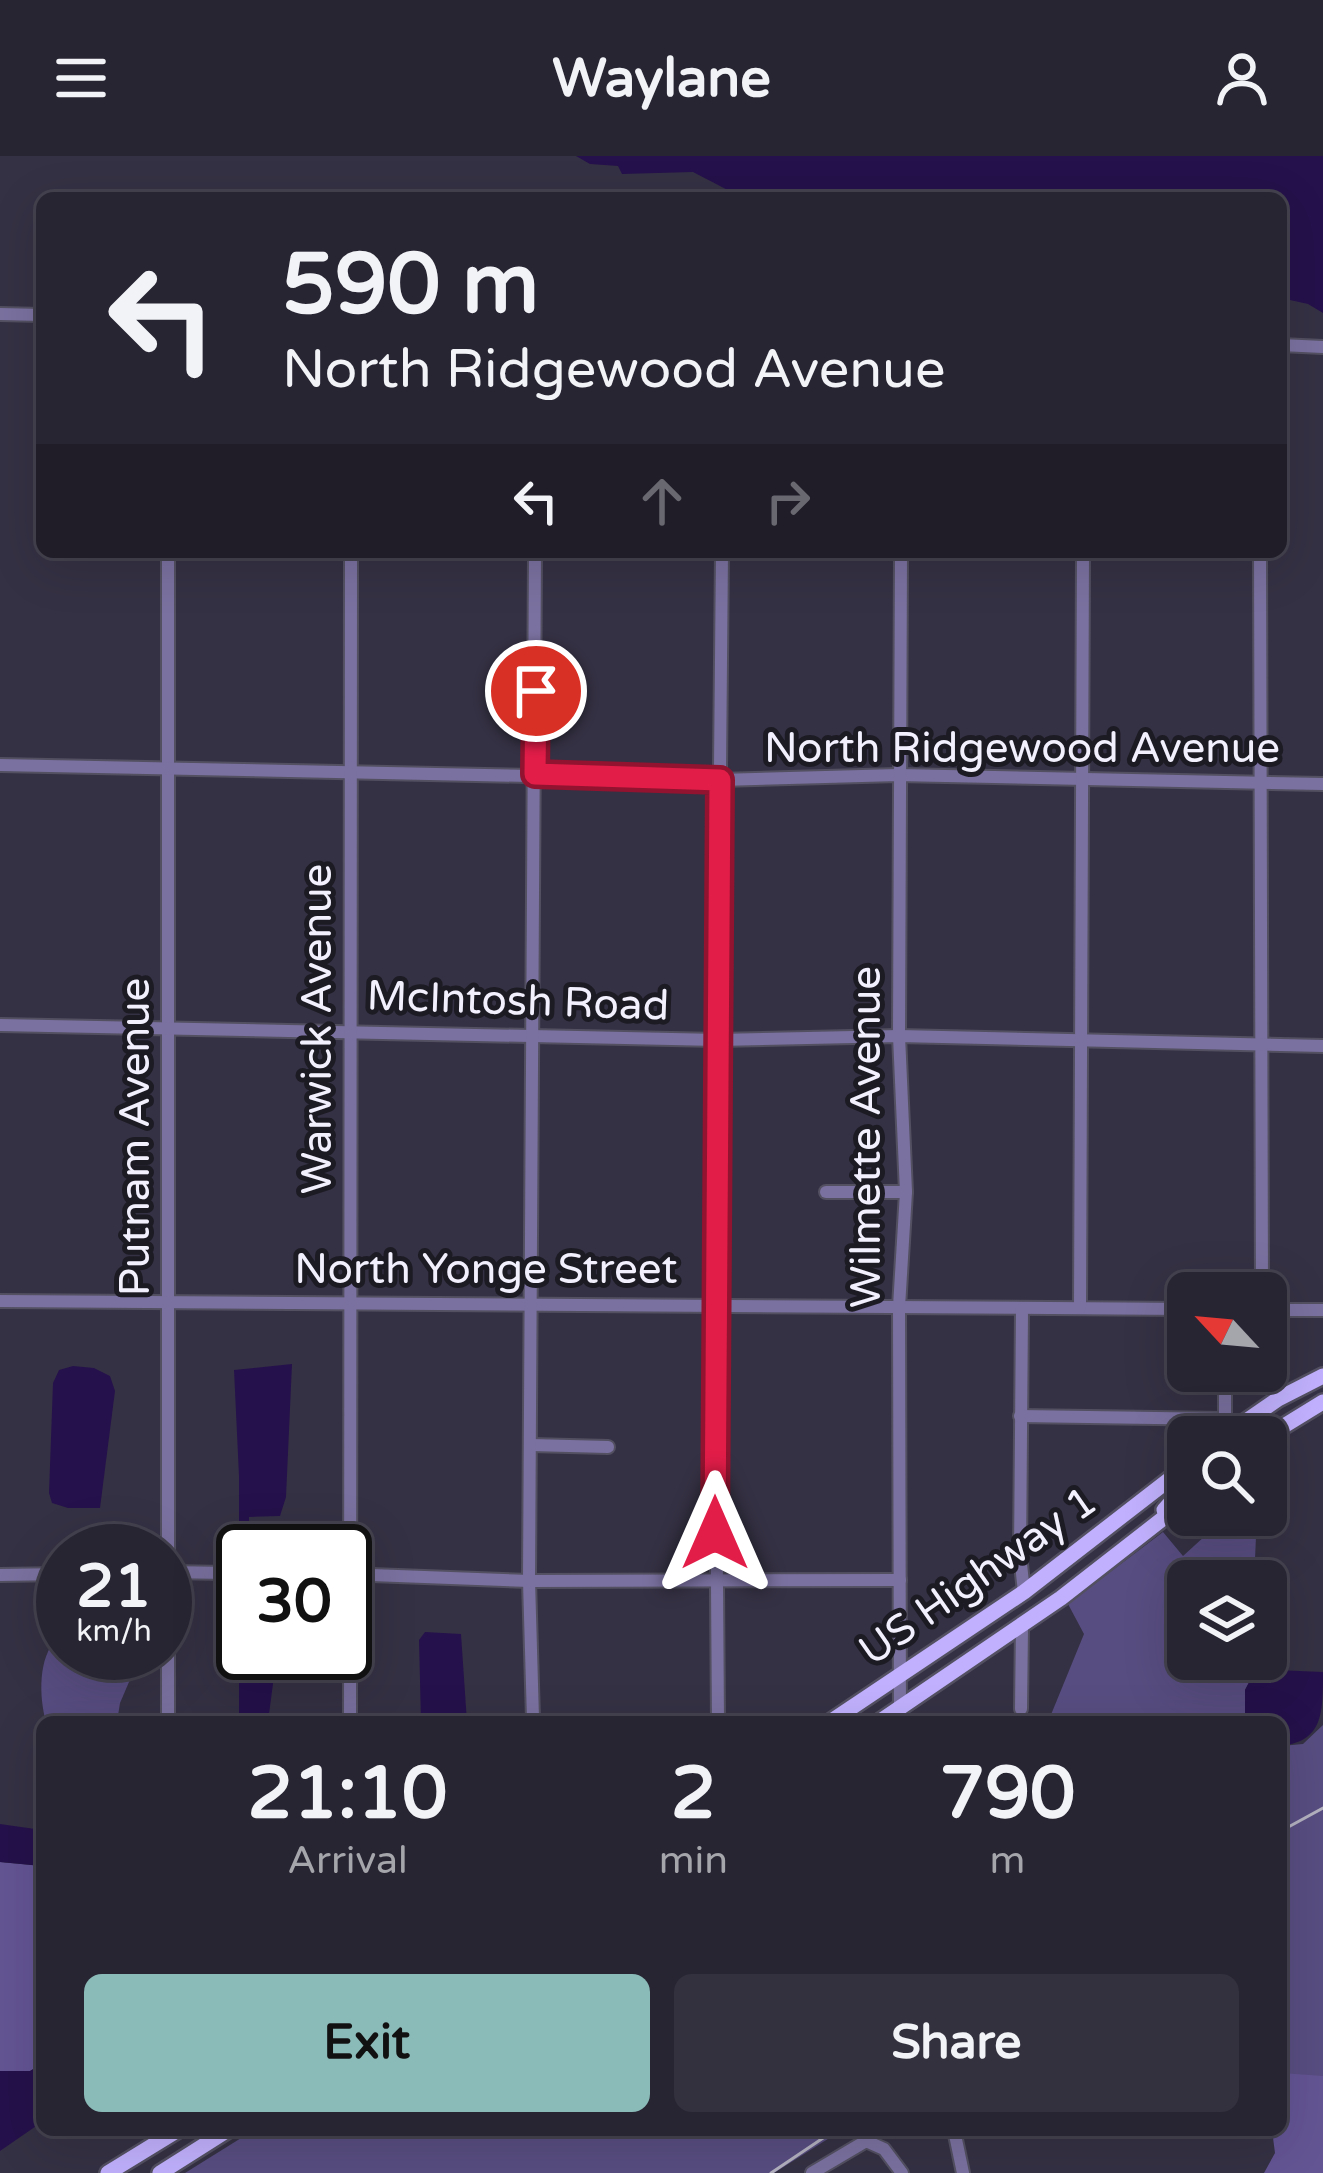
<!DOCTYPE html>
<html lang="en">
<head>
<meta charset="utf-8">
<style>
  body { margin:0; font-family:"Varela Round",sans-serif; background:#34313f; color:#f1f3f6; height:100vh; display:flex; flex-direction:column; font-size:45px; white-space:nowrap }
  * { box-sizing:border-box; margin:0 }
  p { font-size:39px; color:#a5a5ac }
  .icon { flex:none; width:66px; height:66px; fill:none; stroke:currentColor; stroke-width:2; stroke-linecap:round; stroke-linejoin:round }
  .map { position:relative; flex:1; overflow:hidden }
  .side { position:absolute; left:36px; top:1560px; width:1251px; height:420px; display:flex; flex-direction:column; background:#282533; border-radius:18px; box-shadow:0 12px 48px #0002,0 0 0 3px #44424e }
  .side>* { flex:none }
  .guide { position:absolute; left:36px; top:36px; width:1251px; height:366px; border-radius:18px; box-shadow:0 12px 48px #0002,0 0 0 3px #44424e; background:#282533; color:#f1f3f6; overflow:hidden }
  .needle { width:78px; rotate:296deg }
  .buttons { position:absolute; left:1167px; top:1116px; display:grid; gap:24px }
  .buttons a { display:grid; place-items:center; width:120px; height:120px; border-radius:18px; background:#282533; box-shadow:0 12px 48px #0002,0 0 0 3px #44424e; font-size:60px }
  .speed { position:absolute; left:36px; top:1368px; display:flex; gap:24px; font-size:60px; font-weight:700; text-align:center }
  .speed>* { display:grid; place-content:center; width:156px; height:156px; border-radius:50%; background:#282533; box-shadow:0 12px 48px #0002,0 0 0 3px #44424e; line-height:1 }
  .speed small { font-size:30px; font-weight:400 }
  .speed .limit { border:6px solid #111; border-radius:18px; background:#fff; color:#111 }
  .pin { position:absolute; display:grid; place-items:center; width:102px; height:102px; color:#fff; margin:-51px; border:6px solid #fff; border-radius:50%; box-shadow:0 3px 12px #0007 }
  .me { position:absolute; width:132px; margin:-66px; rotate:0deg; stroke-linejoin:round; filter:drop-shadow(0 0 9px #0008) }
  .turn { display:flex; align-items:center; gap:42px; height:252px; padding:0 48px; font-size:54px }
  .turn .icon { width:156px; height:156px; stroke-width:2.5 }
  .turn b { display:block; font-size:84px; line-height:102px }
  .lanes { display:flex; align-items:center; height:114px; padding:0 48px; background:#0003; justify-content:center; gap:60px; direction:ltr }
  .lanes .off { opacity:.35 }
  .eta { display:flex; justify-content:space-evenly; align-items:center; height:204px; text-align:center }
  .eta b { font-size:72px; font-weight:700; line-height:84px }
  .button { display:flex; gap:24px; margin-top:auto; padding:24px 48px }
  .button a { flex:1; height:138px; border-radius:18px; background:#8bbbb9; color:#111; font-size:48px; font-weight:700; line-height:138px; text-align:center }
  .button a+a { background:#34313f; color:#f1f3f6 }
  header { display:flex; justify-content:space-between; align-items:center; height:156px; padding:0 48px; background:#282533; font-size:54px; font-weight:700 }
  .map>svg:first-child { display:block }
  .green { fill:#584d80 }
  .forest { fill:#635493 }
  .water { fill:#25114b }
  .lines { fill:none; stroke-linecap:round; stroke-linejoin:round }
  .minor-casing { stroke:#535062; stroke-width:16 }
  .major-casing { stroke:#535062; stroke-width:20 }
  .minor { stroke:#7b71a0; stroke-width:12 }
  .major { stroke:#c0b0fd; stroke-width:15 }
  .rail { stroke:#b3b0bf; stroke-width:3 }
  .route-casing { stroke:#92132f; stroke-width:30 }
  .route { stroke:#e11d48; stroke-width:21 }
  .labels { text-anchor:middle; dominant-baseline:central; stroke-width:10; stroke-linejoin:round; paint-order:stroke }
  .street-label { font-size:42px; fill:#f2f0fd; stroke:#1c1a23 }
</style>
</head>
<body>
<header><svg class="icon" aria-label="menu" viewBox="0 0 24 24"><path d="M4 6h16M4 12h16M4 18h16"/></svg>Waylane<svg class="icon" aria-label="person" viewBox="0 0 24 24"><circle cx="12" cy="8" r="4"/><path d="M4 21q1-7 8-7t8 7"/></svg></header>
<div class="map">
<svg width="1323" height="2017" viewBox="0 0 1323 2017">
  <rect width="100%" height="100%" fill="#353144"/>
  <!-- green -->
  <g class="green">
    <polygon points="1228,1359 1257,1359 1254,1425 1188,1425 1188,1503 1251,1503 1256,1513 1245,1534 1245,1566 1048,1566 1084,1478 1068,1448 1163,1376 1183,1400"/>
    <path d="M 57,1482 L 63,1482 L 63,1497 C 95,1497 113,1489 132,1519 L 120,1547 L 117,1566 L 46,1566 C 39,1540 38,1502 57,1482 Z"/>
    <polygon points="1323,1569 1323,1920 1286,1920 1281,1917 1281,1590 1303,1588"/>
    <polygon points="254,1974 842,1974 774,2017 185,2017"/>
  </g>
  <!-- forest -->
  <g class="forest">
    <polygon points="0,1706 42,1710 42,1908 30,1915 0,1915"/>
    <polygon points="1281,1917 1323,1920 1323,2017 1264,2017 1275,1997 1272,1974 1281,1974"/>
  </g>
  <!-- water -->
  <g class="water">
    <polygon points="576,0 1323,0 1323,157 1308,148 1281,142 1281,42 743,42 693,16 622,18 618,10 590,8"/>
    <polygon points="292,1208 286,1341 280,1360 249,1361 250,1395 243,1395 243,1497 277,1497 268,1566 239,1566 239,1320 234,1214"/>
    <polygon points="73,1210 94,1212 110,1220 115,1235 100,1352 68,1352 52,1347 49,1337 53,1227 59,1214"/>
    <polygon points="425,1476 461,1478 467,1566 421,1566 419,1484"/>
    <path d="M 1256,1513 L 1323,1516 C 1323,1558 1323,1585 1281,1590 L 1281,1566 L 1245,1566 L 1245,1534 Z"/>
    <polygon points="0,1668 42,1674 42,1710 0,1706"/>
    <polygon points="42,1908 42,1966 0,1995 0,1915 30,1915"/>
  </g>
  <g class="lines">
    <defs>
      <g id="minor">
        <polyline points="0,158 42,159"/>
        <polyline points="1281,189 1323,191"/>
        <polyline points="168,396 168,1566"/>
        <polyline points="1260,396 1262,1137"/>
        <polyline points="0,609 720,624 898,619 1323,628"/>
        <polyline points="0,869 718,884 899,880 1323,890"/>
        <polyline points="826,1036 906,1036"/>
        <polyline points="0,1145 1188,1153"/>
        <polyline points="1080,1152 1083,396"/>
        <polyline points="1022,1153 1020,1399 1024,1436"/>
        <polyline points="1266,1154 1323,1154"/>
        <polyline points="1020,1260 1223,1263"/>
        <polyline points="1225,1267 1225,1215"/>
        <polyline points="531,1289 608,1291"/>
        <polyline points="165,1416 229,1417"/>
        <polyline points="345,1418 529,1425 900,1424"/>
        <polyline points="0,1419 63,1418"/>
        <polyline points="1021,1553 1022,1470"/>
        <polyline points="533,1563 529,1425 535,396"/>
        <polyline points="350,1566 351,396"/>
        <polyline points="718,1566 715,1151 722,396"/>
        <polyline points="900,1566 899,1151 906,1036 899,880 901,396"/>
        <polyline points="954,1974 963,2017"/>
        <polyline points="812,2017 866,1985 884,1993 902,2017"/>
      </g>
      <g id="major">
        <polyline points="1223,1281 1278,1243 1323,1220"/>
        <polyline points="1266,1281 1323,1246"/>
        <polyline points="1164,1354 1188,1327"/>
        <polyline points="830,1566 1024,1436 1188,1309"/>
        <polyline points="879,1566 1061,1442 1188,1343"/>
        <polyline points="108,2017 178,1974"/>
        <polyline points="160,2017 228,1974"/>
      </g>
    </defs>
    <!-- minor casing -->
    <use href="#minor" class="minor-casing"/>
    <!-- major casing -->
    <use href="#major" class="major-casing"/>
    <!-- minor -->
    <use href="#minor" class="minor"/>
    <!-- major -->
    <use href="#major" class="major"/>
    <!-- rail -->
    <g class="rail">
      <polyline points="1281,1675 1323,1652"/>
      <polyline points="771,2017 835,1974"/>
    </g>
  </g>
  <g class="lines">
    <defs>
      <polyline id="route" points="536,535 535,618 720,624 715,1377"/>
    </defs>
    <!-- route casing -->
    <use href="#route" class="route-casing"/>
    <!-- route -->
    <use href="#route" class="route"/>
  </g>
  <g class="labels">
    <!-- street labels -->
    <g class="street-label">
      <text x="1022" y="592">North Ridgewood Avenue</text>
      <text transform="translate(518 845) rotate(2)">McIntosh Road</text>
      <text transform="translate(317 873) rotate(-90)">Warwick Avenue</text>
      <text transform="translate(135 981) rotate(-90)">Putnam Avenue</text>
      <text transform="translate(866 981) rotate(-90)">Wilmette Avenue</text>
      <text x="486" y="1113">North Yonge Street</text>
      <text transform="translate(978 1420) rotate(-35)">US Highway 1</text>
    </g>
  </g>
</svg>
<div class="buttons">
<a><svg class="needle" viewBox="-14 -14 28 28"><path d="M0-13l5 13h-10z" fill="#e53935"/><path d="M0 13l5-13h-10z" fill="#a5a5ac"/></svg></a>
<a><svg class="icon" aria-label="search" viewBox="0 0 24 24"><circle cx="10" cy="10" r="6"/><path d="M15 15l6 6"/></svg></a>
<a><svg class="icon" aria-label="layers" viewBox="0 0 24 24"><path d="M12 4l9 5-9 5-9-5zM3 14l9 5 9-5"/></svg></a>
</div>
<div class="speed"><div>21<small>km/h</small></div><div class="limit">30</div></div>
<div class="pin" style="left:536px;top:535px;background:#d93025"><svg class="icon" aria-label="arrive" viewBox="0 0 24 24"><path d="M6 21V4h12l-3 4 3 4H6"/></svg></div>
<svg class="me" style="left:715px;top:1377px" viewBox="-20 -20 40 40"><path d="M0-17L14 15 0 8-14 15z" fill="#e11d48" stroke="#fff" stroke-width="4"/></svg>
<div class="guide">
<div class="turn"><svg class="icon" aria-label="left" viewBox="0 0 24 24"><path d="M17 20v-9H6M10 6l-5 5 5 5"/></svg><div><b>590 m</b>North Ridgewood Avenue</div></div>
<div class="lanes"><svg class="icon" aria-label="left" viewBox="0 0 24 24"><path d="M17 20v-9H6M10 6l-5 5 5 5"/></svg><svg class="icon off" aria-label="ahead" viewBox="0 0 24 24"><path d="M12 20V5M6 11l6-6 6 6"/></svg><svg class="icon off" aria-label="right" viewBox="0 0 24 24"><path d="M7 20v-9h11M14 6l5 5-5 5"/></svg></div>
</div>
<section class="side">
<div class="eta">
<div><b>21:10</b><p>Arrival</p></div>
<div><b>2</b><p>min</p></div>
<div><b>790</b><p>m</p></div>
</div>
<div class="button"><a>Exit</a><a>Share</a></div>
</section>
</div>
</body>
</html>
